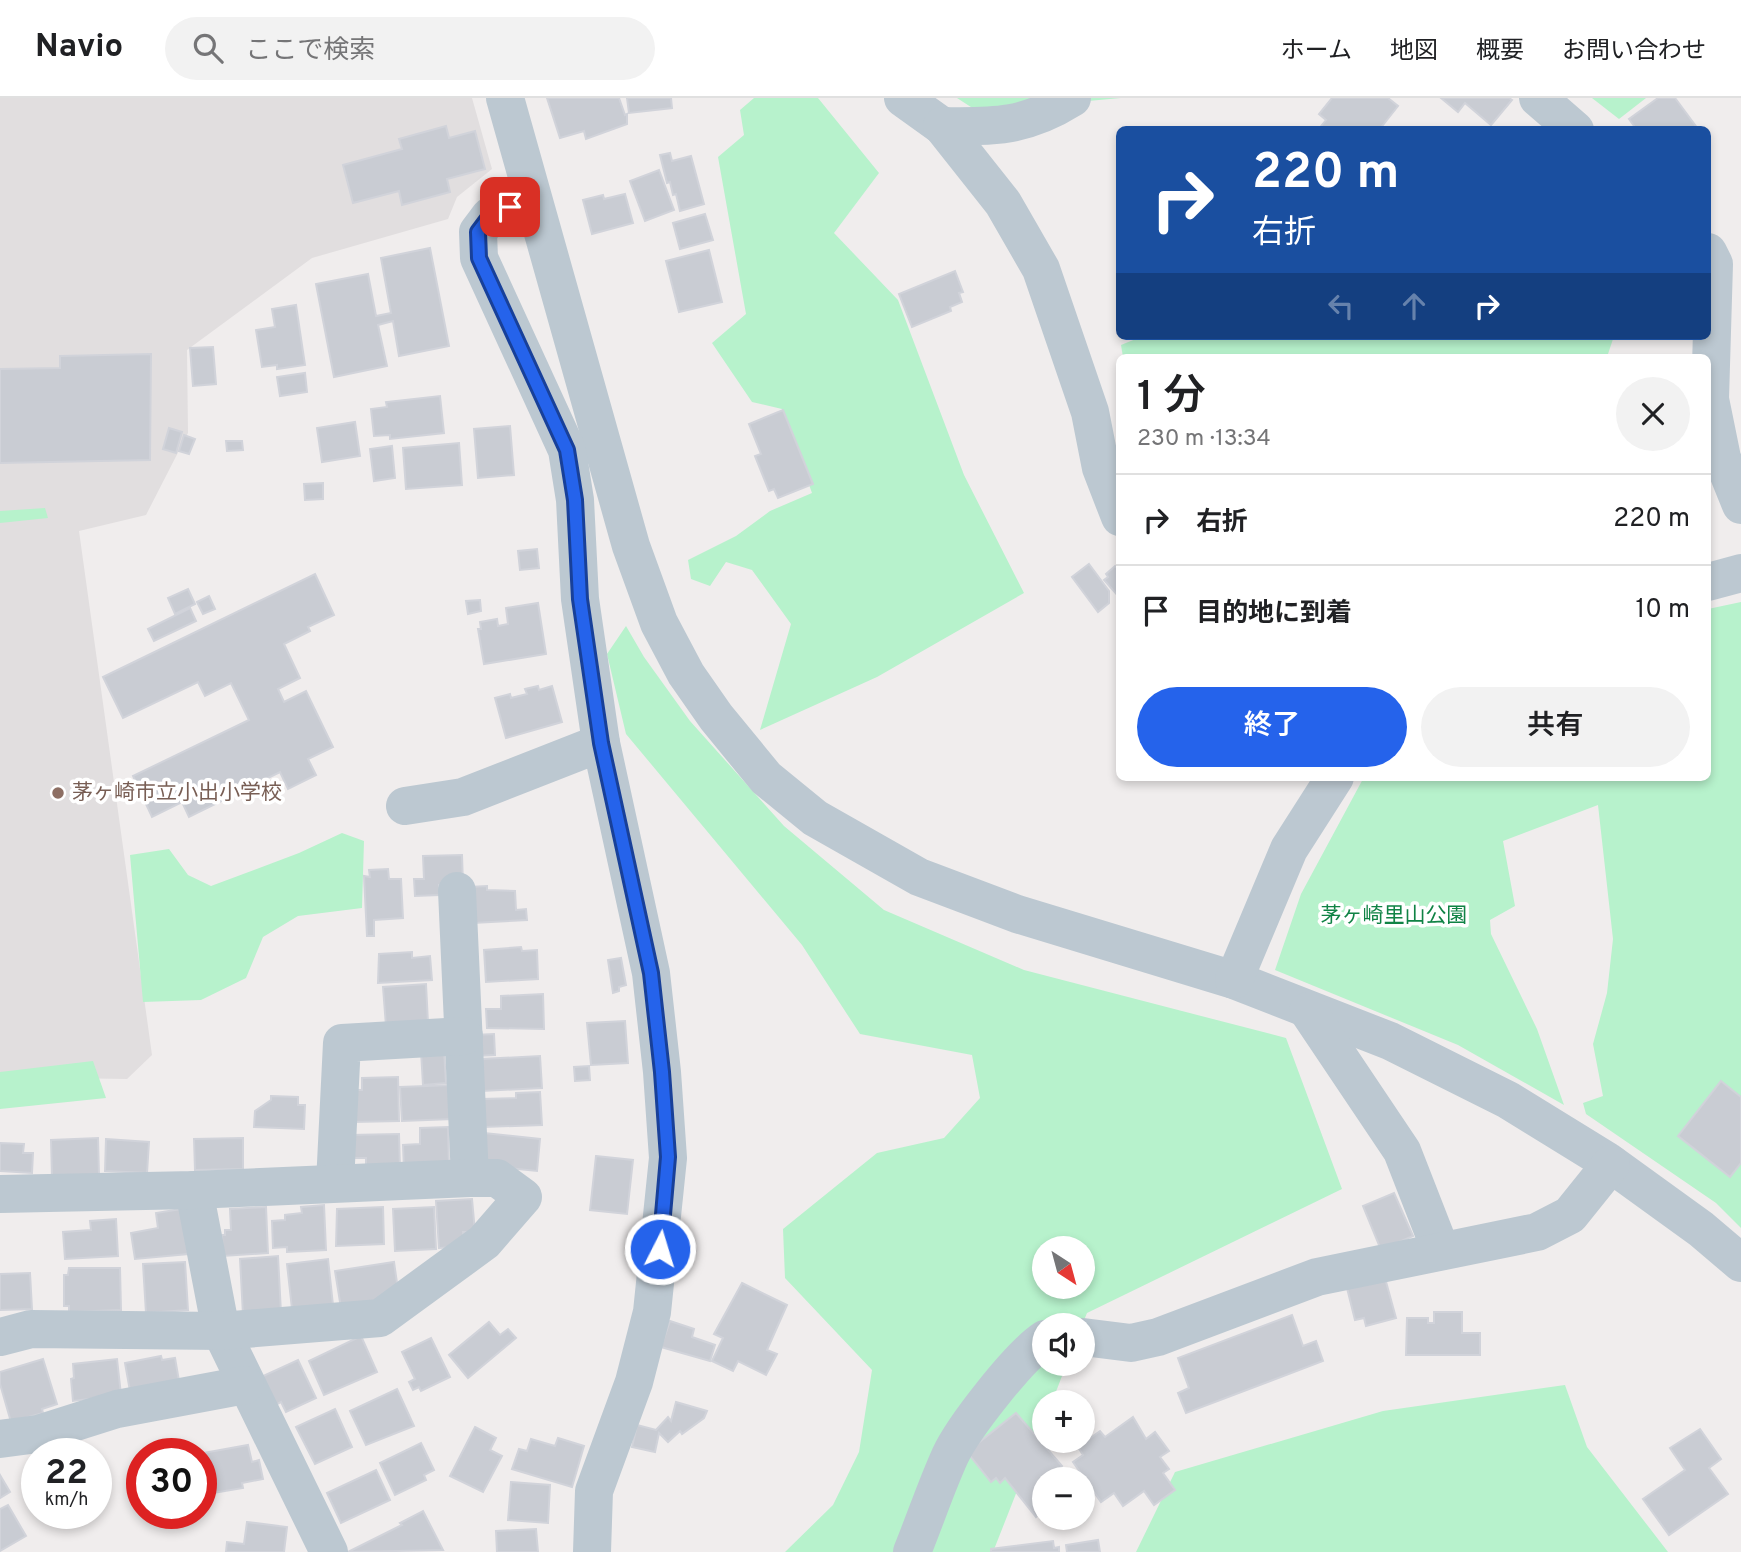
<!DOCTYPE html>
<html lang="ja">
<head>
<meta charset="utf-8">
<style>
  body { margin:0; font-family:Overpass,"Noto Sans JP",sans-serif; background:#f2f2f2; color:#202124; height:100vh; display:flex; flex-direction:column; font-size:26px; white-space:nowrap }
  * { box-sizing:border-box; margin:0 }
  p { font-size:23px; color:#757577 }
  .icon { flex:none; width:38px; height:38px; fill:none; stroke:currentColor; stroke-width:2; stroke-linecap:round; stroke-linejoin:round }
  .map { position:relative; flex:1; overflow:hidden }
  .details { position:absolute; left:1116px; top:256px; width:595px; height:427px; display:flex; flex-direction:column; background:#fff; border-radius:10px; box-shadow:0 4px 10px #0003 }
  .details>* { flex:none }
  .hud { position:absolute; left:1116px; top:28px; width:595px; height:214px; border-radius:10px; box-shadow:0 4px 10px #0003; background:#1a4fa0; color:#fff; overflow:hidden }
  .needle { width:46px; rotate:144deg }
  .tools { position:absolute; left:1032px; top:1138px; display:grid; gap:14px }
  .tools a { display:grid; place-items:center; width:63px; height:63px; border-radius:50%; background:#fff; box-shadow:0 4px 10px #0003; font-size:35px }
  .speed { position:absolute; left:21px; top:1340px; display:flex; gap:14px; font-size:35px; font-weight:700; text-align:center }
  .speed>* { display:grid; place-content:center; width:91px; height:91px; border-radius:50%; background:#fff; box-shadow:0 4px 10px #0003; line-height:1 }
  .speed small { font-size:18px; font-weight:400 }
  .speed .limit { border:10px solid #d22; background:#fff; color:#111 }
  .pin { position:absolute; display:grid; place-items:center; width:60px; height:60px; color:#fff; margin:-30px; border-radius:14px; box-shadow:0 4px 10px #0006 }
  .me { position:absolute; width:77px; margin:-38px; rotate:5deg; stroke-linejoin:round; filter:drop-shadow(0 0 5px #0008) }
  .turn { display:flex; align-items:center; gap:24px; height:147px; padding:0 21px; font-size:32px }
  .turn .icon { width:91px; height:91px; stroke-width:2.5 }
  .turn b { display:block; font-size:49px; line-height:60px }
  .lanes { display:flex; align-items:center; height:66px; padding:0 21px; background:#0003; justify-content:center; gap:35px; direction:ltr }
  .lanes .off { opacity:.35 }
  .round { display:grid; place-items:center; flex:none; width:74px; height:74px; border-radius:37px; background:#f2f2f2 }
  .headline { display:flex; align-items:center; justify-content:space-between; height:119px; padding:0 21px }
  h1 { font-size:42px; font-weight:600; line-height:52px }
  .cta { display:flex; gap:14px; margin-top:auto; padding:14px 21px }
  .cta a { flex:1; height:80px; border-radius:42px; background:#2563eb; color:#fff; font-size:28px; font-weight:600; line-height:80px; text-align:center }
  .cta a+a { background:#f2f2f2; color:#202124 }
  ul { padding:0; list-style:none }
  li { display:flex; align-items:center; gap:21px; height:91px; padding:0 21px; border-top:2px solid #e0e0e0 }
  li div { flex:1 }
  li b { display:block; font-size:26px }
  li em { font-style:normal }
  header { display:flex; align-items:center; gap:42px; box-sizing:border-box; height:98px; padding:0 35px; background:#fff; border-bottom:2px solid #e0e0e0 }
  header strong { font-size:33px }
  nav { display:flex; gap:38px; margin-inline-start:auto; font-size:24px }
  .search { width:490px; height:63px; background:#f2f2f2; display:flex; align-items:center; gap:18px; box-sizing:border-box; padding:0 24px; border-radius:38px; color:#757577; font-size:26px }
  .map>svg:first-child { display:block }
  .education { fill:#e1dedf }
  .green { fill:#b7f2cc; fill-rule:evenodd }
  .building { fill:#c9ccd3; stroke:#d1d3da; stroke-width:2 }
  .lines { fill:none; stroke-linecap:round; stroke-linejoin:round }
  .minor { stroke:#bcc8d1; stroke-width:38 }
  .route-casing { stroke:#184099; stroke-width:18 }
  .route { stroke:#2563eb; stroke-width:12 }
  .education-dot { fill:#8d6e63; stroke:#fff; stroke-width:2.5 }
  .labels { text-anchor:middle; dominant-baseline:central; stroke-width:7; stroke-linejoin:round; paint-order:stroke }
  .education-label { font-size:21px; fill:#785e54; stroke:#fff; text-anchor:start }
  .park-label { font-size:21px; fill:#108345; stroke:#fff }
</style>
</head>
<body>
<header>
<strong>Navio</strong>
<div class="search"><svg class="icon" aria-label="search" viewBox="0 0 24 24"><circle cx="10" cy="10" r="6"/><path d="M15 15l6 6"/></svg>ここで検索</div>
<nav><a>ホーム</a><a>地図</a><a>概要</a><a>お問い合わせ</a></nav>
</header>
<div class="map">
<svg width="1741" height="1454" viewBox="0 0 1741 1454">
  <rect width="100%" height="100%" fill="#f0eded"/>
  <!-- education -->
  <polygon class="education" points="0,0 472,0 492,71 457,99 448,121 312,160 187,252 188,335 146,417 79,433 152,957 127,981 0,979"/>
  <!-- green -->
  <g class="green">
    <polygon points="754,0 818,0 879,75 834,135 898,202 964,377 1024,495 877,579 760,632 791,526 752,472 726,464 710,488 691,481 688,462 736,438 770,413 812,395 782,311 752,304 712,245 746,216 718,59 744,37 740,12"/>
    <polygon points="957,0 1121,0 1077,4 1008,33"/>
    <polygon points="1592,0 1646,0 1619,21"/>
    <polygon points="1143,238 1614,238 1607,259 1123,259 1121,247"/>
    <polygon points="45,410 48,420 0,425 0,413"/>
    <polygon points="1741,504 1741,1130 1716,1105 1586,1016 1583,1005 1603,998 1593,946 1607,895 1613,841 1598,707 1503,743 1515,808 1490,822 1491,836 1537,931 1564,1007 1458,947 1275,872 1301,796 1364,679 1708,679 1708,511"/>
    <path d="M 626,528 L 644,559 L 690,623 L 784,728 L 884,812 L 1024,872 L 1286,940 L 1342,1091 L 1087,1215 L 1082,1227 L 1045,1227 L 1045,1265 L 1067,1265 L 1052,1304 L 1045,1304 L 1045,1322 L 993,1454 L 785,1454 L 833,1407 L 859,1354 L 872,1272 L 785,1180 L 783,1131 L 877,1055 L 944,1040 L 980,1000 L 972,957 L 860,936 L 802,847 L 626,636 L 607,556 ZM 1045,1150 L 1083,1150 L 1083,1188 L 1045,1188 Z"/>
    <polygon points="342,735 364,743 362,810 298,818 263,839 246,880 201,902 143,904 130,757 169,751 188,777 211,788 299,755"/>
    <polygon points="93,963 106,1000 0,1011 0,974"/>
    <polygon points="1565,1287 1587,1349 1668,1454 1136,1454 1175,1374 1383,1313"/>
  </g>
  <!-- building -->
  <g class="building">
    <polygon points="547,0 619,0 625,17 627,16 627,26 586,41 584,33 560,40"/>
    <polygon points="627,0 671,0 672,10 629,15"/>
    <polygon points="1332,0 1388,0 1398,8 1379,32 1318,32 1326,22 1319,16"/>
    <polygon points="1441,0 1509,0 1512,2 1491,27 1465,5 1458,14"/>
    <polygon points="1658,0 1675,0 1698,31 1637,32 1629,21"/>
    <polygon points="446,28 449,40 475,33 485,71 447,81 450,94 402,107 399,93 353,105 343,67 402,51 399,41"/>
    <polygon points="670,55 672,63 691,58 704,106 680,113 676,96 673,97 670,84 667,85 660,57"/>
    <polygon points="659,72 674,112 645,123 630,83"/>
    <polygon points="625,96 633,125 592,136 583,102 603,97 604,101"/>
    <polygon points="705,116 713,142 680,151 673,125"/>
    <polygon points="430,150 449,248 399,258 393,223 378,227 387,268 334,279 316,186 368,176 376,218 391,215 381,160"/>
    <polygon points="709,152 722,204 679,214 666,163"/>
    <polygon points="955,173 963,194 959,195 962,204 950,209 951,213 912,229 899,196"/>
    <polygon points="296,207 305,267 277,271 277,267 262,269 256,232 275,229 272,211"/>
    <polygon points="213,249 216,286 193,288 190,250"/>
    <polygon points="151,256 150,362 0,365 0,271 60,270 60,258"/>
    <polygon points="305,275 307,294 280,298 277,279"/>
    <polygon points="440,298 444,335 390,341 390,337 374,338 371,311 387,309 386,304"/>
    <polygon points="783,312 813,386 778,400 774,391 769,393 755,358 761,356 749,326"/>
    <polygon points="355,324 360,358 322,364 317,330"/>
    <polygon points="510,328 514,377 478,380 474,331"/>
    <polygon points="169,330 182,334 176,355 163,351"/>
    <polygon points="184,337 195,341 189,356 179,353"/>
    <polygon points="226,343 242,343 243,352 227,353"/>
    <polygon points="459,345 462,387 406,391 403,350"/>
    <polygon points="392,348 395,380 374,383 370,351"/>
    <polygon points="323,385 323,401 305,402 304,386"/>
    <polygon points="537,451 539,470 520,472 518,453"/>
    <polygon points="1089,466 1109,493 1109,505 1098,514 1072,479"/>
    <polygon points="1115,468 1120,473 1119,499 1104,482 1108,479 1106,476"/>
    <polygon points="315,476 334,517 308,529 310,533 284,546 300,580 278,591 284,604 306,593 333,649 308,661 316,677 288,691 280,674 189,719 182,704 152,719 133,678 249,622 231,585 205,598 198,584 123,620 103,579"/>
    <polygon points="188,491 195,506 175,516 168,500"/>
    <polygon points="209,498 215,511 203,516 197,504"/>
    <polygon points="480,502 481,513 468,516 466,503"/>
    <polygon points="538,505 546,556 484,566 478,531 481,531 480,524 497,521 498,528 508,526 506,510"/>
    <polygon points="190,510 196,523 154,543 148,531"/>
    <polygon points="538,588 539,592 552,588 562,624 506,640 495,600 510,596 511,600 527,596 525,591"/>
    <polygon points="462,757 463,786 439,787 439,797 415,798 414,781 424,781 423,758"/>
    <polygon points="388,771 389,781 401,781 403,820 374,822 374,838 367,838 364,778 370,779 369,772"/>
    <polygon points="487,788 487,792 515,793 516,812 526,811 527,822 473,825 469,789"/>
    <polygon points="521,849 522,853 537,852 538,881 486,884 484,852"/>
    <polygon points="412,854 412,860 430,858 432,882 378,885 379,856"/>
    <polygon points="621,860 626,887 619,889 619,893 613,895 608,862"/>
    <polygon points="426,886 428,925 386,928 383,889"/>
    <polygon points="543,896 544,931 487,930 486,911 501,911 501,898"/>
    <polygon points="625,923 628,965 591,967 587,925"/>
    <polygon points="494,936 495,957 475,958 474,937"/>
    <polygon points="444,952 446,985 423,987 421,953"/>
    <polygon points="540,958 542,990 482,993 481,961"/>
    <polygon points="589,968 590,982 575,983 574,969"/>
    <polygon points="398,979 399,1023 353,1024 352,992 362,992 362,980"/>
    <polygon points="1721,983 1741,999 1741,1065 1730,1079 1678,1038"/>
    <polygon points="453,987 453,1021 402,1023 400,989"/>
    <polygon points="540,994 542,1027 484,1029 482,1001 516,1000 516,995"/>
    <polygon points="271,998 298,999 298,1007 305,1007 304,1031 254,1029 255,1013 271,1002"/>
    <polygon points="448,1029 449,1070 404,1072 403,1047 420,1046 420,1030"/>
    <polygon points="484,1035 540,1041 537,1073 481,1067"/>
    <polygon points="399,1036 400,1071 366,1072 366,1060 351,1060 350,1037"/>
    <polygon points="98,1040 99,1077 52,1079 51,1042"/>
    <polygon points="243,1040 243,1071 195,1072 194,1041"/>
    <polygon points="106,1041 149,1044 147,1075 105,1073"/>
    <polygon points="0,1045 24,1046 23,1055 33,1055 32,1075 0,1073"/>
    <polygon points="596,1058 633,1062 627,1116 590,1112"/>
    <polygon points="1394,1095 1413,1138 1381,1152 1363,1108"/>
    <polygon points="472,1101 475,1134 463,1134 464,1144 457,1149 439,1150 436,1103"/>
    <polygon points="324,1107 326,1152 287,1154 287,1149 273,1150 272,1123 285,1122 285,1117 302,1115 301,1109"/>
    <polygon points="266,1109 268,1155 223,1158 222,1137 225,1137 225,1132 231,1132 230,1111"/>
    <polygon points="383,1109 384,1146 336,1148 337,1111"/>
    <polygon points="434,1109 436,1151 395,1153 393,1111"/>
    <polygon points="181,1111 188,1156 135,1161 131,1135 158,1130 156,1115"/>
    <polygon points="116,1121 118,1158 65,1161 63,1134 91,1132 90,1123"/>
    <polygon points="278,1158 281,1215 243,1217 240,1161"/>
    <polygon points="328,1161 333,1207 292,1211 287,1166"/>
    <polygon points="185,1164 188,1212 146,1215 143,1166"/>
    <polygon points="394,1164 399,1199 341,1210 335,1173"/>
    <polygon points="69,1170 120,1170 121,1212 69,1214 69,1208 64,1208 64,1177 68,1177"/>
    <polygon points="30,1175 32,1211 0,1212 0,1176"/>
    <polygon points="1385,1180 1396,1220 1366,1228 1364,1220 1355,1222 1347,1190"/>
    <polygon points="742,1185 787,1207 767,1252 777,1256 766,1277 738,1263 733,1273 712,1263 723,1240 714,1236"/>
    <polygon points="1434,1214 1462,1214 1462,1235 1480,1235 1480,1257 1406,1257 1407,1220 1428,1220 1428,1225 1434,1225"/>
    <polygon points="1292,1217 1303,1248 1316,1243 1323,1263 1186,1315 1178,1295 1189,1290 1178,1260"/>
    <polygon points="670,1223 694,1231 692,1239 715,1247 710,1263 661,1249"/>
    <polygon points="489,1224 500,1237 508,1231 516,1240 468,1280 449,1257"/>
    <polygon points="361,1238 377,1274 324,1297 309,1263"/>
    <polygon points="431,1240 450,1279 421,1293 419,1289 413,1292 409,1284 415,1281 402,1254"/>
    <polygon points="161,1258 162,1262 175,1260 179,1283 130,1293 125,1265"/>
    <polygon points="43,1261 57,1306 42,1311 43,1315 11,1324 0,1286 0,1274"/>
    <polygon points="117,1261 121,1297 73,1303 71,1281 74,1280 73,1266"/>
    <polygon points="298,1262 316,1300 286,1314 281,1304 274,1308 261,1279"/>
    <polygon points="397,1291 414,1328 366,1347 350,1313"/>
    <polygon points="676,1304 707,1313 704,1320 682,1336 680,1333 668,1344 659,1335 655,1354 632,1349 637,1327 656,1332 668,1319 671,1323"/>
    <polygon points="335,1311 352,1349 315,1366 296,1329"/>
    <polygon points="1016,1315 1062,1368 1058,1372 1066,1381 1045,1381 1045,1411 1036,1419 1005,1380 1000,1385 996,1380 991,1384 967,1354"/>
    <polygon points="1133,1319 1146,1341 1155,1334 1169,1353 1160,1359 1169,1371 1163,1375 1175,1392 1154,1407 1144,1393 1123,1408 1114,1395 1101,1404 1073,1364 1083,1357 1078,1349 1100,1333 1105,1339"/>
    <polygon points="475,1329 496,1340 490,1352 502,1358 483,1394 450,1378"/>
    <polygon points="1700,1331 1721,1361 1709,1370 1728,1396 1669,1437 1643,1401 1685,1372 1670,1350"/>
    <polygon points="558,1340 584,1348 572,1389 512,1371 519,1351 527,1353 531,1341 555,1348"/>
    <polygon points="421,1345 434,1372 424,1377 426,1382 395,1397 380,1365"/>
    <polygon points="248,1347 252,1364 259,1362 263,1381 242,1385 243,1390 201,1397 201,1356 198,1356"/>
    <polygon points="376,1372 390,1402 341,1425 327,1395"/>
    <polygon points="0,1377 10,1394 0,1400"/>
    <polygon points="511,1384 550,1387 548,1425 508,1422"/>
    <polygon points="8,1407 26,1438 0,1453 0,1411"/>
    <polygon points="423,1413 443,1452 348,1454 402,1427 400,1425"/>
    <polygon points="247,1424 287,1429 284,1454 226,1454 227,1444 244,1446"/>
    <polygon points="536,1431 538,1454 497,1454 496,1433"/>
    <polygon points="1098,1442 1100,1454 1067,1454 1066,1447"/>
    <polygon points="1053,1443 1054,1450 1059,1449 1059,1454 991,1454 991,1451"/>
  </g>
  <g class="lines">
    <!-- minor -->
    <g class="minor">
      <polyline points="505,0 631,448 659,525 686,576 716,619 766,680 815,720 919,779 1017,816 1234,882 1390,943 1508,1002 1607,1063 1701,1131 1741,1165"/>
      <polyline points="903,0 942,28"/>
      <path d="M 1072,0 C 1026,29 995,29 942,28 L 1003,105 L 1041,171 L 1090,314 L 1101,370 L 1120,419"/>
      <polyline points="1538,0 1575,32"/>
      <polyline points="531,99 490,118 478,134 479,160 567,352 575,402 580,501 601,645 651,875 662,974 668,1060 652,1214 634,1284 594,1393 592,1454"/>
      <polyline points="1708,154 1714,166 1710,301 1722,360 1741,407"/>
      <polyline points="1708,484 1741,475"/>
      <polyline points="405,708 463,699 601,645"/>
      <polyline points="457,793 470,1080"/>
      <polyline points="1234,882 1289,751 1335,679"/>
      <polyline points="1308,913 1402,1053 1441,1153"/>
      <polyline points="335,1085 342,945 464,938"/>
      <polyline points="194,1092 221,1233 329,1454"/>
      <polyline points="0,1096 194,1092 470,1080 497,1080 523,1099 484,1144 380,1220 221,1233 31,1231 0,1239"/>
      <polyline points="1083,1239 1131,1245 1158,1239 1317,1179 1537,1134 1570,1117 1611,1066"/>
      <polyline points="0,1341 38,1336 117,1311 245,1287"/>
      <path d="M 912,1454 C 925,1422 936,1389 950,1358 C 963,1330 1019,1258 1045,1241"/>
    </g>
  </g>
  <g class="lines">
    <defs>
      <polyline id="route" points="510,109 490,118 478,134 479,160 567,352 575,402 580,501 601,645 651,875 662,974 668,1059 660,1151"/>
    </defs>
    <!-- route casing -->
    <use href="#route" class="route-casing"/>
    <!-- route -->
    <use href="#route" class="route"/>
  </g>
  <!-- markers -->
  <circle class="education-dot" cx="58" cy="695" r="7"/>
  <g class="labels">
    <!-- education labels -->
    <g class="education-label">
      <text x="72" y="695">茅ヶ崎市立小出小学校</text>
    </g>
    <!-- park labels -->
    <g class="park-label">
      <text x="1394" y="818">茅ヶ崎里山公園</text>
    </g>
  </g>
</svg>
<div class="tools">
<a><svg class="needle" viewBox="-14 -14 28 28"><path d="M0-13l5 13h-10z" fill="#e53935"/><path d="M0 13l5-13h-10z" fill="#757577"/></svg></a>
<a><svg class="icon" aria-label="sound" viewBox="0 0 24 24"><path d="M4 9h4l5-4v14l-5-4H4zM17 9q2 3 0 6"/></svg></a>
<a>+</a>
<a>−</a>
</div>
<div class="speed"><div>22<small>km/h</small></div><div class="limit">30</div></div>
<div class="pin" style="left:510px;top:109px;background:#d93025"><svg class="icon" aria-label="arrive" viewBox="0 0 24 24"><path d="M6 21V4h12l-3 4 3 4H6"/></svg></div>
<svg class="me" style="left:660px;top:1151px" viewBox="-20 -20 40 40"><circle r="17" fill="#2563eb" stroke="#fff" stroke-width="3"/><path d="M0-11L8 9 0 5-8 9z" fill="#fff"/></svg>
<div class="hud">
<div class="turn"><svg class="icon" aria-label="right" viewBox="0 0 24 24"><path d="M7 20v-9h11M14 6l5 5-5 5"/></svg><div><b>220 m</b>右折</div></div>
<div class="lanes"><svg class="icon off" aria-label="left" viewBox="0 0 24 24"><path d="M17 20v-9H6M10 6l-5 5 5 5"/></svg><svg class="icon off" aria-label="ahead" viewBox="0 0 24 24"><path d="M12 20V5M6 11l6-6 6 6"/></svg><svg class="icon" aria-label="right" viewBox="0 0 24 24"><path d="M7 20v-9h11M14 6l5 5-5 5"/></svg></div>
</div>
<section class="details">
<div class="headline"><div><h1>1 分</h1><p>230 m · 13:34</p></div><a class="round"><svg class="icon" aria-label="close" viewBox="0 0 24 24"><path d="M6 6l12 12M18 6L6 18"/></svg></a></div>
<ul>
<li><svg class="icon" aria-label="right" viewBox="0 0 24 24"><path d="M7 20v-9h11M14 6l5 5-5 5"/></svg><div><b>右折</b></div><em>220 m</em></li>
<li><svg class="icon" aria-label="arrive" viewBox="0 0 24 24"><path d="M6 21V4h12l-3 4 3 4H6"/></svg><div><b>目的地に到着</b></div><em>10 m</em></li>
</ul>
<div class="cta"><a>終了</a><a>共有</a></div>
</section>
</div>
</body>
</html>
